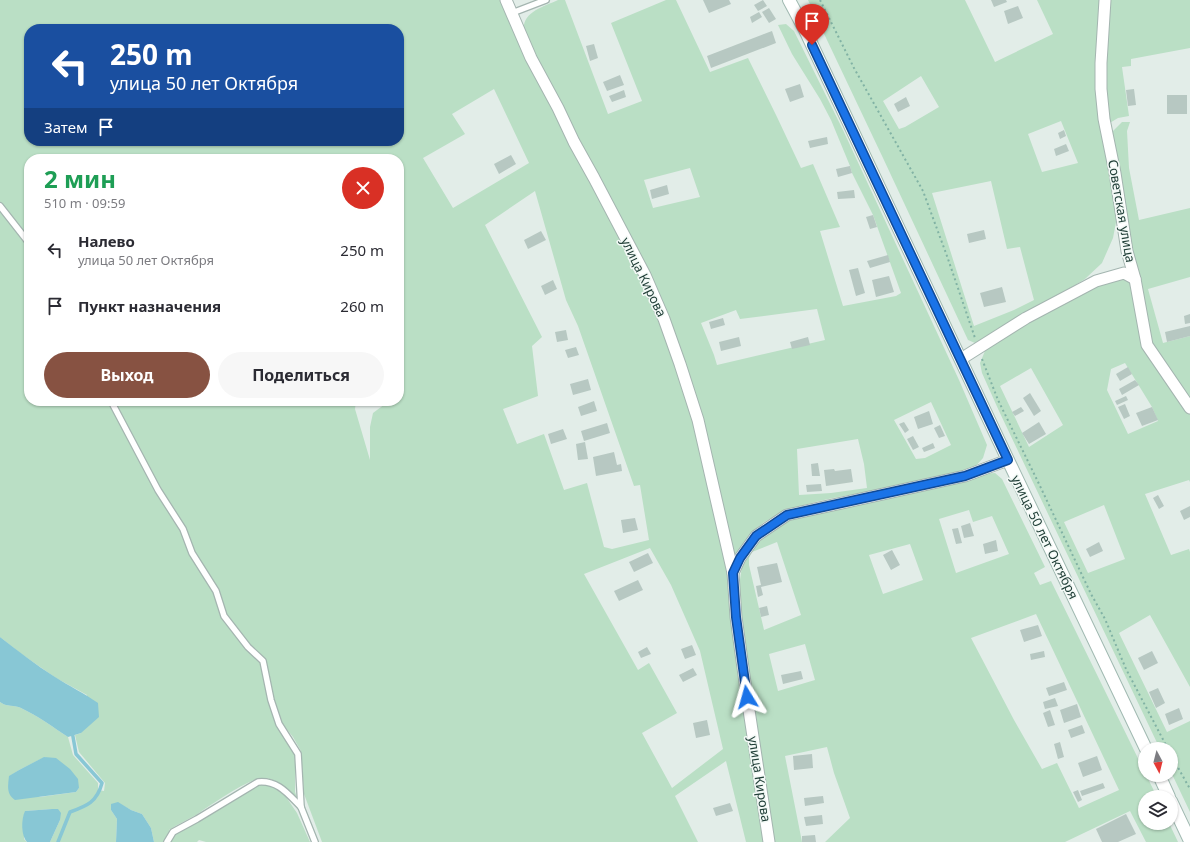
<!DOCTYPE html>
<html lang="ru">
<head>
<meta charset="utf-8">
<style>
  body { margin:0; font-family:"Noto Sans",sans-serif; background:#f7f7f7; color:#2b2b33; height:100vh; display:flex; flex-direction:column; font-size:15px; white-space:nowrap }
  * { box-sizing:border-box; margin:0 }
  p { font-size:13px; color:#7c7c81 }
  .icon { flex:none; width:22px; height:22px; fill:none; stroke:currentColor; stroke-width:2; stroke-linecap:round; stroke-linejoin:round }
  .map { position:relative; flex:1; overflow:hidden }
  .drawer { position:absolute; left:24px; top:154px; width:380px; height:252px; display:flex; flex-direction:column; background:#fff; border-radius:16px; box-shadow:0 1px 3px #0004 }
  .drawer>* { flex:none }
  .banner { position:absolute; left:24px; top:24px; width:380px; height:122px; border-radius:16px; box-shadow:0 1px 3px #0004; background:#1a4fa0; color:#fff; overflow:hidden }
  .needle { width:26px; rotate:173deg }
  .buttons { position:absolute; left:1138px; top:742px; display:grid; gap:8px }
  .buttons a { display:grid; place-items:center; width:40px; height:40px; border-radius:50%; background:#fff; box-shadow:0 1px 3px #0004; font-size:20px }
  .pin { position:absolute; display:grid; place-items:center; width:34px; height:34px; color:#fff; margin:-41px -17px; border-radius:50% 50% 50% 0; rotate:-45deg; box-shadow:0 0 4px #0007 }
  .pin .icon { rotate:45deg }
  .me { position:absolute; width:44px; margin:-22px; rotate:352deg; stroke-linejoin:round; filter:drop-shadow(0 0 3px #0008) }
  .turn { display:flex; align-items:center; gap:14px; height:84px; padding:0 20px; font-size:18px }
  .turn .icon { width:52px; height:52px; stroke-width:2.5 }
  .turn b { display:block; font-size:28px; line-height:34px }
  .then { display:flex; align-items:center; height:38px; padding:0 20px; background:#0003; gap:8px; font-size:15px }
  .round { display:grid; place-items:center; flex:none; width:42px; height:42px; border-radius:21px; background:#f7f7f7 }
  .summary { display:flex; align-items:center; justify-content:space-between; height:68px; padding:0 20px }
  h1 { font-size:24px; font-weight:700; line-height:30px; color:#1e9e55 }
  .action { display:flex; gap:8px; margin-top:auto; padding:8px 20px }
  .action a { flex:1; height:46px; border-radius:24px; background:#875242; color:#fff; font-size:16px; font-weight:700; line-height:46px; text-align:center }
  .action a+a { background:#f7f7f7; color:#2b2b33 }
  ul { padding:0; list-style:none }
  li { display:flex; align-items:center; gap:12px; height:56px; padding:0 20px }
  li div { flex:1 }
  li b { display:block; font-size:15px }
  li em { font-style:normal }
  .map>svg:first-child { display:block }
  .green { fill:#badfc5; fill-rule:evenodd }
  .water { fill:#88c7d5 }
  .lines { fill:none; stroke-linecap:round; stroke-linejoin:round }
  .stream { stroke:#88c7d5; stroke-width:3.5 }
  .building { fill:#b7c8c2 }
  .lane-casing { stroke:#a4b5b0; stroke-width:8 }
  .street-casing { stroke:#a4b5b0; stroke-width:13 }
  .secondary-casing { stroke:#a0b9b1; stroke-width:14 }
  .path { stroke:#81b2a4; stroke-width:2; stroke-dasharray:2 3; stroke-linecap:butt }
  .lane { stroke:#fff; stroke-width:5.5 }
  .street { stroke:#fff; stroke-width:11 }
  .secondary { stroke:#fff; stroke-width:12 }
  .route-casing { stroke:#114b97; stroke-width:10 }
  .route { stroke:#1a73e8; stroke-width:7 }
  .labels { text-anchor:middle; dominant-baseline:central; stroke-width:3; stroke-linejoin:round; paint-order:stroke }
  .street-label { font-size:13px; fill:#213f38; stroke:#f3f9f6 }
</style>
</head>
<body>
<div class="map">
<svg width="1190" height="842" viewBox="0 0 1190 842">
  <rect width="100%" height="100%" fill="#e2ede8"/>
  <!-- green -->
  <g class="green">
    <path d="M 0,0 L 501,0 L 520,47 L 640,277 L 671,352 L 694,420 L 727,561 L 766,842 L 746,842 L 726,761 L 675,796 L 698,842 L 322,842 L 304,794 L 301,751 L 293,737 L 281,722 L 280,732 L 295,755 L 295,792 L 298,800 C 289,791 277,778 263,778 C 251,777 208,807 196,815 C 187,820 178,824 169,830 L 173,834 L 258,784 L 266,784 L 274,787 L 284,794 L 297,813 L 310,842 L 206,842 L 199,840 L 197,842 L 154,842 L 151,828 L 142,814 L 131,810 L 118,803 L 111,810 L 117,819 L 116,842 L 50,842 L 60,820 L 52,809 L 25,811 L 24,839 L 27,842 L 0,842 L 0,702 C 6,707 15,705 21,708 C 38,716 53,727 68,737 L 73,755 L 98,783 L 98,790 L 104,791 L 105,783 L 79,752 L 75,735 L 81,733 L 87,695 L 56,678 L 20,653 L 0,637 ZM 29,29 L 399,29 L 399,141 L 29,141 ZM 494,89 L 529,163 L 453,208 L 423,158 L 465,134 L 452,114 ZM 29,159 L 399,159 L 399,401 L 389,401 L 373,413 L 370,427 L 370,460 L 355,409 L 356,401 L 29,401 ZM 535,191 L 566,300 L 578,326 L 634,486 L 640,485 L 649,540 L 612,549 L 604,547 L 587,483 L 564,490 L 544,434 L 517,444 L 503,409 L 538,396 L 532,346 L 542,337 L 485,225 ZM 650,548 L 671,585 L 700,651 L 723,749 L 672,788 L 642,733 L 677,713 L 649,663 L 638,670 L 584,574 ZM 45,757 L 79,788 L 76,792 L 40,797 L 10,776 L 19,770 Z"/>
    <path d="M 558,0 L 565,0 L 608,114 L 642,101 L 611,23 L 666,0 L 676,0 L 710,72 L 748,58 L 777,117 L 801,168 L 813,164 L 840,227 L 820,231 L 843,306 L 896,296 L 901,293 L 873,215 L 852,173 L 850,166 L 831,120 L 820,99 L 792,54 L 778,25 L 786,24 L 794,31 L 843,130 L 959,380 L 987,445 L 983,458 L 975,467 C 952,473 928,481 904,486 C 859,495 807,497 766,521 C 751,530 745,548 731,559 L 669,320 L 529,44 C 527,41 525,36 524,32 C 521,12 543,7 558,0 ZM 690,168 L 700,197 L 653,208 L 644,180 ZM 817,309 L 825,340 L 717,365 L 714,355 L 701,323 L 736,310 L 740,319 ZM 931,402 L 951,445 L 925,458 L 916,459 L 894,420 ZM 858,439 L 864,464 L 867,488 L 831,493 L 799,495 L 797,449 Z"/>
    <path d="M 808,0 L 965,0 L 995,62 L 1053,34 L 1037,0 L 1103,0 L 1098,64 L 1117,217 L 1113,238 L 1102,263 L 1085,279 L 984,341 L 975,343 L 968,340 L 883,158 ZM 921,76 L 939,107 L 905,127 L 899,129 L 883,101 ZM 1061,121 L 1078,163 L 1042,172 L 1028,134 ZM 991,181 L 1007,249 L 1020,247 L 1034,300 L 1014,310 L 974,326 L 932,193 Z"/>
    <polygon points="1108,0 1190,0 1190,48 1131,59 1131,66 1122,67 1129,116 1118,118 1108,124 1104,88"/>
    <polygon points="1122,122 1130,122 1127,131 1129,168 1139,220 1190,208 1190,277 1148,289 1163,343 1190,336 1190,402 1150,344 1127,232 1111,133"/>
    <path d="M 1125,276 L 1132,281 L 1145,346 L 1190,412 L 1190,482 L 1189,480 L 1145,494 L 1171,555 L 1189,549 L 1190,552 L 1190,687 L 1150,615 L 1119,633 L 1167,732 L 1190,721 L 1190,812 L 1171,772 L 1171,749 L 1160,749 L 999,411 L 982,373 L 980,363 L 985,351 L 1000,338 L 1100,283 ZM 1125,363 L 1152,407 L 1158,421 L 1128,434 L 1107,390 L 1111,369 ZM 1031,368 L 1063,425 L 1029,447 L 1000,386 ZM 1104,505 L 1125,559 L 1088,573 L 1064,522 Z"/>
    <path d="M 995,473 L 1002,479 L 1045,567 L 1034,573 L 1040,585 L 1051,581 L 1157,797 L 1145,797 L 1145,823 L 1169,823 L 1178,842 L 1146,842 L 1130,811 L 1065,842 L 825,842 L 850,818 L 834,773 L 827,747 L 785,756 L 802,842 L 774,842 L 757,744 L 738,593 L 742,566 L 752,544 L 789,517 L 882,500 L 949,485 L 982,474 ZM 969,510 L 973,522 L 992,516 L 1009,554 L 956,573 L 939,519 ZM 777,542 L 801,615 L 764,630 L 749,565 L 749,558 L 752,552 ZM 910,544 L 923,580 L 883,594 L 869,555 ZM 1036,614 L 1119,790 L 1079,808 L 1057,763 L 1042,769 L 1014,720 L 971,638 ZM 805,644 L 815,680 L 778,691 L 769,654 Z"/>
  </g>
  <!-- water -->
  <g class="water">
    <path d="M 0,637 C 18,651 36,665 55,677 C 69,686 84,693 98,703 L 99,717 L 81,733 L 68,737 C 53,727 38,716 21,708 C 15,705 6,707 0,702 Z"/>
    <path d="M 44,757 L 56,758 L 70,769 L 78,779 L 79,788 L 76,792 L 15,800 C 6,794 8,785 9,776 L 19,770 Z"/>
    <polygon points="118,802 131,810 142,814 151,828 154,842 116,842 117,819 111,810 111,804"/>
    <path d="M 52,809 L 58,809 L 61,813 L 60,820 L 50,842 L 27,842 C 21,836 21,819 25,811 Z"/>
  </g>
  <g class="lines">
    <!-- stream -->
    <path class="stream" d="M 58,842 L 70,812 C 87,806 97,802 102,783 L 76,754 L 72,731"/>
  </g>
  <!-- building -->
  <g class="building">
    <polygon points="703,0 729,0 731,4 709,13"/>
    <polygon points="763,0 767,6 758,11 754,5"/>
    <polygon points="991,0 1006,0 1007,2 994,7"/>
    <polygon points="1018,6 1023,18 1008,24 1004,11"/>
    <polygon points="769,8 776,19 769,23 762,12"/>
    <polygon points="759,12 762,17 752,23 750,17"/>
    <polygon points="772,31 776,43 711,68 707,56"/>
    <polygon points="594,44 598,58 590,61 586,46"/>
    <polygon points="620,75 624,85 607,91 603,82"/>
    <polygon points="800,84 804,97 790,102 785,89"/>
    <polygon points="1134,89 1136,105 1128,106 1126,90"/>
    <polygon points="624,90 626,97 612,102 609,96"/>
    <rect x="1167" y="95" width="20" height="19"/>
    <polygon points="906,97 910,106 898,112 894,104"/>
    <polygon points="1064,130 1066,136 1060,139 1058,133"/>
    <polygon points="827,137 828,144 810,148 808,141"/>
    <polygon points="1066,144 1069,151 1056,156 1054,149"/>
    <polygon points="511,155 516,164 499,174 494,164"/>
    <polygon points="850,166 852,173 838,177 836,169"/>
    <polygon points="667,185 669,194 652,199 650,190"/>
    <polygon points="854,190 855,198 838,199 837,192"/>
    <polygon points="873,215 877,227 870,229 866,217"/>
    <polygon points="984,230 986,239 969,243 967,234"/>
    <polygon points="541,231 546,240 528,249 524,240"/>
    <polygon points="888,255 890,262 870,268 867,261"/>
    <polygon points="858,268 865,293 856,296 849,270"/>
    <polygon points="889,276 894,292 876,297 872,280"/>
    <polygon points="553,280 557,289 545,295 541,286"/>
    <polygon points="1002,287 1006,302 984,307 980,293"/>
    <polygon points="1190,314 1190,323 1185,324 1184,316"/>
    <polygon points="723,318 725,325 711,329 709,322"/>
    <polygon points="1190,326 1190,336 1167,342 1165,332"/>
    <polygon points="566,330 568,340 557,342 555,332"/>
    <polygon points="739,337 741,346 721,351 719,342"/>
    <polygon points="808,337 810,345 792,349 790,342"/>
    <polygon points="576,347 579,355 568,358 565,350"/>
    <polygon points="1128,367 1132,374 1120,381 1116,374"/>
    <polygon points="588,379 591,390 573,395 570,384"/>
    <polygon points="1135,380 1139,385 1122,395 1119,389"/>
    <polygon points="1030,393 1041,411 1034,416 1023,398"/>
    <polygon points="1126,396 1128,400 1117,405 1115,401"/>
    <polygon points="594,401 597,411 581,416 578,407"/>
    <polygon points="1125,404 1130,416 1124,419 1118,407"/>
    <polygon points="1021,407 1024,411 1015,416 1012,412"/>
    <polygon points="1152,407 1158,420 1142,426 1136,413"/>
    <polygon points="929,411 933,424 918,429 914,417"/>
    <polygon points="904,422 909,430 905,433 899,424"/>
    <polygon points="1039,422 1046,434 1029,444 1022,433"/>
    <polygon points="607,423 610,433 584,441 581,431"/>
    <polygon points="940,425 945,436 939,438 934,428"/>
    <polygon points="563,429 567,439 551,444 548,434"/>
    <polygon points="913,436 919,447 913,450 907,439"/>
    <polygon points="585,442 588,459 578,460 576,444"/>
    <polygon points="933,443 935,448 924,452 922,448"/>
    <polygon points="614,452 617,465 621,464 622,471 596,476 593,457"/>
    <polygon points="818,463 820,476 812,476 811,464"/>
    <polygon points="834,469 835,471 851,469 853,482 826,486 824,470"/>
    <polygon points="821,484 822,491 807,492 806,485"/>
    <polygon points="1158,495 1164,506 1159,509 1153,498"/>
    <polygon points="1190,506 1190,517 1184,520 1180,511"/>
    <polygon points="635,518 638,530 623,533 621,520"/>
    <polygon points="970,523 974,536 964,538 961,526"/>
    <polygon points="958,528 962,543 956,544 952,529"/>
    <polygon points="996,540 998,551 985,554 983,544"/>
    <polygon points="1099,542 1103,551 1090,557 1086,549"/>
    <polygon points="892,550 900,565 891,570 883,555"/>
    <polygon points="648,553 653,563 634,572 629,562"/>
    <polygon points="777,563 782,582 761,587 763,595 758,597 756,586 761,585 757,567"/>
    <polygon points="638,580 643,590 619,601 614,591"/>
    <polygon points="767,606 769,615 761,617 759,608"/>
    <polygon points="1038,625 1042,636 1024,642 1020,630"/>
    <polygon points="692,645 696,655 685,659 681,649"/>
    <polygon points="647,647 651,654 641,658 638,652"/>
    <polygon points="1044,651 1045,657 1031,660 1030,654"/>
    <polygon points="1152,651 1158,663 1144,670 1138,658"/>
    <polygon points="693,668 697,675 683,682 679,675"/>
    <polygon points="801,671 803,679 783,684 781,675"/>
    <polygon points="1064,682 1067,690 1049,696 1046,688"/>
    <polygon points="1158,688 1165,703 1156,708 1149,692"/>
    <polygon points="1055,698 1058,706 1045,709 1043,702"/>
    <polygon points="1077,704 1081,717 1064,723 1060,710"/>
    <polygon points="1179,708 1183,719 1169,725 1165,714"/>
    <polygon points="1050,710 1055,725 1048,727 1043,713"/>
    <polygon points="707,720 710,735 696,738 693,723"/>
    <polygon points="1082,725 1085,733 1071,738 1068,730"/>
    <polygon points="1060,742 1064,757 1058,759 1054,744"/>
    <polygon points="812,754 813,768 794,770 793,756"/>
    <polygon points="1097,756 1102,770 1083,777 1078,763"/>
    <polygon points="1103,783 1105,788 1082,796 1080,791"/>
    <polygon points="1078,790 1082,800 1078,802 1073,792"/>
    <polygon points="823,796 824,803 805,806 804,798"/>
    <polygon points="730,803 733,811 716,816 713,808"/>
    <polygon points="1126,814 1136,834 1118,842 1102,842 1096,829"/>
    <polygon points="822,815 823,824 806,826 804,817"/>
    <polygon points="815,835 816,842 802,842 802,836"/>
  </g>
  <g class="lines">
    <defs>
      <g id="lane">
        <polyline points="512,13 546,0"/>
        <polyline points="0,206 29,243"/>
        <polyline points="111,401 158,490 183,529 192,553 216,591 224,616 248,647 263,661 271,700 279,724 298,754 301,807 315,842"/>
        <path d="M 167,842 L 173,832 L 197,819 L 258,782 C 278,780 288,794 301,807"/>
      </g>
      <g id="street">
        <polyline points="506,0 531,58 558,108 574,142 594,178 645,275 664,319 680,364 698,420 733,573"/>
        <polyline points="1105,0 1101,63 1101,89 1104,119 1115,173 1127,251 1135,279 1147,345 1190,408"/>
        <polyline points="961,359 1026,318 1096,281 1124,273 1135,279"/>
        <polyline points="769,842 747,697 736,617 733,573 740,558 756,536 787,515 965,476 1008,460"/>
      </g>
      <g id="secondary">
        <polyline points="789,0 805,30 1008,460 1146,749"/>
        <polyline points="1159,775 1169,797"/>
        <polyline points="1171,801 1190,841"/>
      </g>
    </defs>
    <!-- lane casing -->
    <use href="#lane" class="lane-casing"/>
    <!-- street casing -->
    <use href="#street" class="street-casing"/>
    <!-- secondary casing -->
    <use href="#secondary" class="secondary-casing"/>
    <!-- path -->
    <g class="path">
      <polyline points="820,0 854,68 923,191 947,256 975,338"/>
      <polyline points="982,359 998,400 1040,486 1091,594 1105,619 1126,669 1168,749"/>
      <polyline points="1171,755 1190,789"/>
    </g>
    <!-- lane -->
    <use href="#lane" class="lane"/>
    <!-- street -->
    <use href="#street" class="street"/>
    <!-- secondary -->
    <use href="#secondary" class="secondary"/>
  </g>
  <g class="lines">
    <defs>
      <polyline id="route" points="747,697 736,617 733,573 740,558 756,536 787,515 965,476 1008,460 812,45"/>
    </defs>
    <!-- route casing -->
    <use href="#route" class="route-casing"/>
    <!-- route -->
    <use href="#route" class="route"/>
  </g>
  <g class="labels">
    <!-- street labels -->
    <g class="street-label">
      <text transform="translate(1122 211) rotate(80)">Советская улица</text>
      <text transform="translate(644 277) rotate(64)">улица Кирова</text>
      <text transform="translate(1045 537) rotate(64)">улица 50 лет Октября</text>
      <text transform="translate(760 779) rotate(81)">улица Кирова</text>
    </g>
  </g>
</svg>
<div class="buttons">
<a><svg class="needle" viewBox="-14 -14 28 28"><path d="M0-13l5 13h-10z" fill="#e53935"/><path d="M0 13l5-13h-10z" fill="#7c7c81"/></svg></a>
<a><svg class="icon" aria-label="layers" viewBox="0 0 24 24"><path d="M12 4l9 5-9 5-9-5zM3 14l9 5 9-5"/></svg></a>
</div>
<div class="pin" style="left:812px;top:45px;background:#d93025"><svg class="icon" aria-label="arrive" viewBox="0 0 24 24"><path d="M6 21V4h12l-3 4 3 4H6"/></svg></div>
<svg class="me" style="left:747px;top:697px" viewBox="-20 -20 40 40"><path d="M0-17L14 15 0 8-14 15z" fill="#1a73e8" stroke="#fff" stroke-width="4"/></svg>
<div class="banner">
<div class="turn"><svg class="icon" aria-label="left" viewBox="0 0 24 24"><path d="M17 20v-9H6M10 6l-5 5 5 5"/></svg><div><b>250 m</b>улица 50 лет Октября</div></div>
<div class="then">Затем<svg class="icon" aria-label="arrive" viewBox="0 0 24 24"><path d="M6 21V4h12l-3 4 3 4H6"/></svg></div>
</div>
<section class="drawer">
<div class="summary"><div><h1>2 мин</h1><p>510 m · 09:59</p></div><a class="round" style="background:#d93025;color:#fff"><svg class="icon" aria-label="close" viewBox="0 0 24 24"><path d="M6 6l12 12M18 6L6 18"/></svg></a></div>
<ul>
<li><svg class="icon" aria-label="left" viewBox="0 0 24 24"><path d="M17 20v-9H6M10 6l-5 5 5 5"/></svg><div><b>Налево</b><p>улица 50 лет Октября</p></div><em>250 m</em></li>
<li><svg class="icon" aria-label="arrive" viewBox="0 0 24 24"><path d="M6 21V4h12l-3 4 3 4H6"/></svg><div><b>Пункт назначения</b></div><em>260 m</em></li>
</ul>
<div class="action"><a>Выход</a><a>Поделиться</a></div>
</section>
</div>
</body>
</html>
